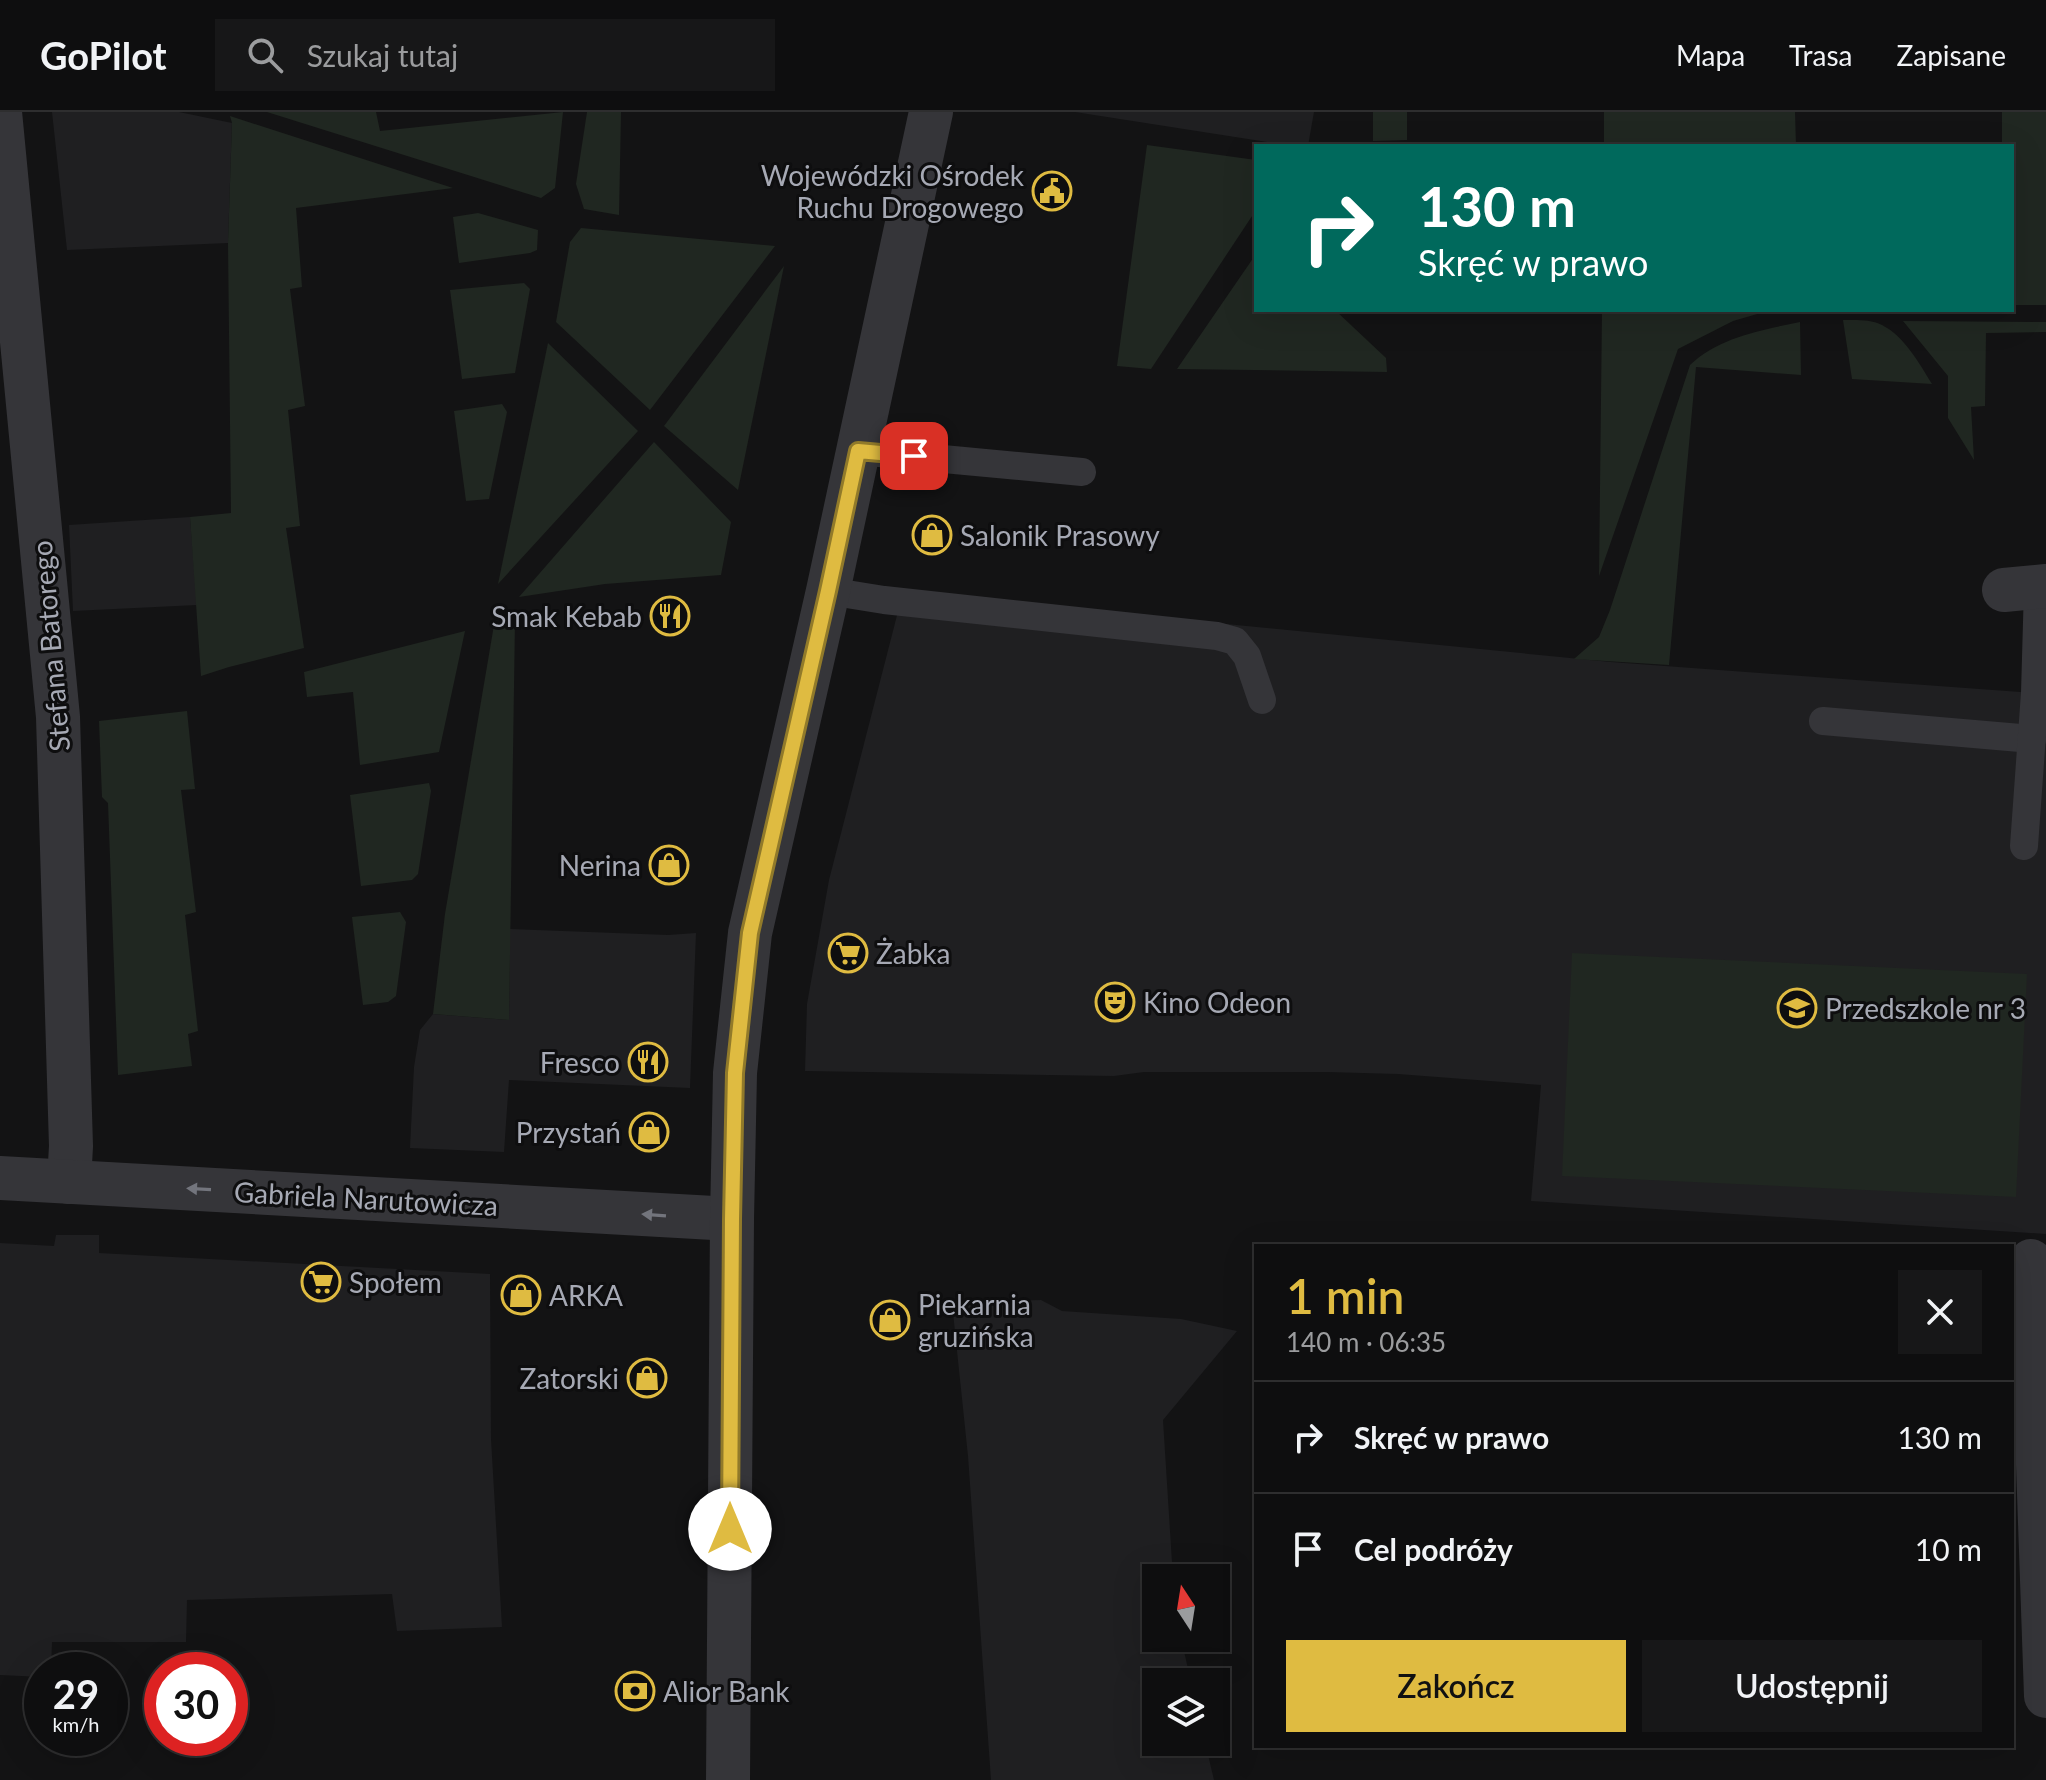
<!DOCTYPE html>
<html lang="pl">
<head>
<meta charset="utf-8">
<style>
  body { margin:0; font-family:Lato,sans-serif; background:#171718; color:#f1f3f6; height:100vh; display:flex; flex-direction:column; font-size:30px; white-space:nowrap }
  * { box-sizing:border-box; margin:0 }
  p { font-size:26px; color:#9b9c9e }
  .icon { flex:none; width:44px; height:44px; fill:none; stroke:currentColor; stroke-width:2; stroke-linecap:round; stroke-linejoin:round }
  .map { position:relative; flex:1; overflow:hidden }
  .sheet { position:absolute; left:1254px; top:1132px; width:760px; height:504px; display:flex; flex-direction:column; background:#0e0e0f; border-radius:0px; box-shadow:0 8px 32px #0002,0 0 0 2px #2e2e2f }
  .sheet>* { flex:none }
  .banner { position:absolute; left:1254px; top:32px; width:760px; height:168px; border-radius:0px; box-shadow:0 8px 32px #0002,0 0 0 2px #2e2e2f; background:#00695c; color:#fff; overflow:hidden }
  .needle { width:52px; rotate:348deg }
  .controls { position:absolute; left:1142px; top:1452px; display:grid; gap:16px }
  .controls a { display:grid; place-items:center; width:88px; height:88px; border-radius:0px; background:#0e0e0f; box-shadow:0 8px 32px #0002,0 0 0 2px #2e2e2f; font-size:40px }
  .speed { position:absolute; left:24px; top:1540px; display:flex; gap:16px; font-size:40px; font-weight:700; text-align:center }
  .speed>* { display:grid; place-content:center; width:104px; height:104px; border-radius:50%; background:#0e0e0f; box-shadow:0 8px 32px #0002,0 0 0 2px #2e2e2f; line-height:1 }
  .speed small { font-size:20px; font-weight:400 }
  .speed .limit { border:12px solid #d22; background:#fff; color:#111 }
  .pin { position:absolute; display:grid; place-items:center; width:68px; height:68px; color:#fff; margin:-34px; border-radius:16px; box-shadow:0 4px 12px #0006 }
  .me { position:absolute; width:88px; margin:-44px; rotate:0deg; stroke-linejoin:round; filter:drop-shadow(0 0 6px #0008) }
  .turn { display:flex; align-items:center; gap:28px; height:168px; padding:0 32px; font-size:36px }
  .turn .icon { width:104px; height:104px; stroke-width:2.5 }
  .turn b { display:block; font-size:56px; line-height:68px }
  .round { display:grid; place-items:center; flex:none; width:84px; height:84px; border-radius:0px; background:#171718 }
  .head { display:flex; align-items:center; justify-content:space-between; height:136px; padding:0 32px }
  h1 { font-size:48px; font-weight:600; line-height:60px; color:#dfbb41 }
  .action { display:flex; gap:16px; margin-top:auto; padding:16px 32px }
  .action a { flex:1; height:92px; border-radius:0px; background:#dfbb41; color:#111; font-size:32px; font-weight:600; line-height:92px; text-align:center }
  .action a+a { background:#171718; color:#f1f3f6 }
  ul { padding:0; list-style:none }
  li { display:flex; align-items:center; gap:24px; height:112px; padding:0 32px; border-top:2px solid #2e2e2f }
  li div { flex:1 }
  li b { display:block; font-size:30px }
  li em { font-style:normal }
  header { display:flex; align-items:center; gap:48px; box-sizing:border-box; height:112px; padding:0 40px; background:#0e0e0f; border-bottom:2px solid #2e2e2f }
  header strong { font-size:38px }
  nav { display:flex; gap:44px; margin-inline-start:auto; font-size:28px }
  .search { width:560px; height:72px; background:#171718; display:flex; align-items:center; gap:20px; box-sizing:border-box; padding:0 28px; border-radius:0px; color:#9b9c9e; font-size:30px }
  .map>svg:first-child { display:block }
  .built { fill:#1f1f21 }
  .green { fill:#202721 }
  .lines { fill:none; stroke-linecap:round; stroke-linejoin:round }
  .lane { stroke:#353539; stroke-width:28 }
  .street { stroke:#353539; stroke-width:44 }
  .oneway { fill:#73757d }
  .route-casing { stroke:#917a2a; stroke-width:20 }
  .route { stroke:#dfbb41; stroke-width:14 }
  .labels { text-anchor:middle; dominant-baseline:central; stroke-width:6; stroke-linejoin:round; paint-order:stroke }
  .poi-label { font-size:28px; fill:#a6a9b4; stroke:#0e0e0f; text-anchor:start }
  .street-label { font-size:28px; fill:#a6a9b4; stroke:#0e0e0f }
</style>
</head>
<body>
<header>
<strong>GoPilot</strong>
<div class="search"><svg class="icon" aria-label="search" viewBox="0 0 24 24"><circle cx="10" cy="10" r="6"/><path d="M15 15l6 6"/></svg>Szukaj tutaj</div>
<nav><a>Mapa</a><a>Trasa</a><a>Zapisane</a></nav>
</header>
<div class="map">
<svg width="2046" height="1668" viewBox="0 0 2046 1668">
  <rect width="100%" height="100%" fill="#131314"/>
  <!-- built -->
  <g class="built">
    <polygon points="52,0 179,0 232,11 228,131 67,138"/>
    <polygon points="1075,0 1314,0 1308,34 1292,34"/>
    <polygon points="190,405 197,493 73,499 69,413"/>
    <polygon points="903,480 1611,550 2046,582 2046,1122 1531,1089 1541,973 1398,962 1327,960 1144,960 1114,964 805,959 807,892 829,768"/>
    <polygon points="510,817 668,823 696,821 690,976 509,968 504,1040 410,1036 414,955 420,918 433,902 509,908"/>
    <polygon points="56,1123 99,1123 99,1141 490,1162 491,1327 502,1515 397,1519 392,1482 187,1488 186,1530 52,1530 51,1558 42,1558 42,1565 0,1563 0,1131 54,1134"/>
    <polygon points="1041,1188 1062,1199 1181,1207 1237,1219 1163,1308 1173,1466 1156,1466 1156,1526 1181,1526 1191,1570 1156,1570 1156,1630 1205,1630 1214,1668 991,1668 968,1344 952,1191"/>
  </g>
  <!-- green -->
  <g class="green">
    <polygon points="267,0 376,0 380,19 563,0 555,76 541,86"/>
    <polygon points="587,0 621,0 619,103 584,97 576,72"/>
    <polygon points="1373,0 1407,0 1407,28 1373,29"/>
    <polygon points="1604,0 1795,0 1796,34 1604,34"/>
    <polygon points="2002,0 2046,0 2046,193 2012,193 2012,34 2002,34"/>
    <polygon points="230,4 453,76 296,96 302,175 290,177 305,294 288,298 300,414 286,416 304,536 229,555 201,564 190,405 231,401 228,131 232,11"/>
    <polygon points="1147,33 1256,48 1256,98 1151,257 1117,254"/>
    <polygon points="478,101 538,118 537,138 530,141 459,151 453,105"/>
    <polygon points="581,116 775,134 650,298 556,210 570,130"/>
    <polygon points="1256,142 1256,198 1335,198 1386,246 1387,260 1177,257"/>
    <polygon points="784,154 738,378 664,314"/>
    <polygon points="524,171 530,177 515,261 462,267 450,178"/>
    <polygon points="1602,198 1771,198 1733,209 1678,237 1599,464"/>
    <path d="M 1843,208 C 1856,208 1870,207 1882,213 C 1905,225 1919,251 1932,272 L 1852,267 Z"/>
    <polygon points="1903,209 2046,210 2046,220 1986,221 1985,294 1971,295 1974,348 1948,306 1948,264"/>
    <path d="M 1800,210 L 1801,263 L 1696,255 L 1669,553 L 1574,547 L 1599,525 L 1610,498 L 1690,253 C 1719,225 1762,218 1800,210 Z"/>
    <polygon points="548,231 638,319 498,472"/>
    <polygon points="502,292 507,300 489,387 466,389 454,299"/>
    <polygon points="654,330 731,410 721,463 605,472 519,485"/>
    <polygon points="515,508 509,908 433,902 445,802 494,513"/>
    <polygon points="465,519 439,640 360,653 353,580 307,585 304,560"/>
    <polygon points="187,599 195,677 181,678 196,800 185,803 198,919 188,922 192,954 118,963 108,691 102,685 99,609"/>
    <polygon points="429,671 431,679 418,762 412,768 361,774 350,683"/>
    <polygon points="400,800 406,810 396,884 388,890 363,893 352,805"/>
    <polygon points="1572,841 2027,862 2016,1085 1562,1064"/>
  </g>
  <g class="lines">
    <!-- lane -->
    <g class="lane">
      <polyline points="858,339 1082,360"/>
      <polyline points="828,479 884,488 1217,524 1235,529 1247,544 1262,588"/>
      <polyline points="1823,609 2032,627"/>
      <polyline points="2024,734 2035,581 2038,475"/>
    </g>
    <!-- street -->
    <g class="street">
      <polyline points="0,0 58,605 71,1034 69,1070"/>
      <polyline points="2004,478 2046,474"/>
      <polyline points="0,1066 732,1107"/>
      <polyline points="2031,1149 2046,1584"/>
      <polyline points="728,1668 732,1107 735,961 750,821 828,479 931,0"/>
    </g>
  </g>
  <!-- one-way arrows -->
  <defs><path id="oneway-solid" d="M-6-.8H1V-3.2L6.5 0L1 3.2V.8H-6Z" transform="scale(2)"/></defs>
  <g class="oneway">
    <use href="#oneway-solid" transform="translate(199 1077) rotate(-177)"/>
    <use href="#oneway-solid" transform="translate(654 1103) rotate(-176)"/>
  </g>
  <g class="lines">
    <defs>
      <polyline id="route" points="730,1417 732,1107 735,961 750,821 828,479 858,339 914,344"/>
    </defs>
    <!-- route casing -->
    <use href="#route" class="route-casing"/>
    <!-- route -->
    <use href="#route" class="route"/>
  </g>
  <!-- icons -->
  <defs>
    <symbol id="civic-ring" viewBox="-11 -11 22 22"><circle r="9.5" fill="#0e0e0f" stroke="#dfbb41" stroke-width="1.5"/><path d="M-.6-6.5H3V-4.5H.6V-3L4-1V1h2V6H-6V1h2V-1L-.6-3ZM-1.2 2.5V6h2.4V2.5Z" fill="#dfbb41"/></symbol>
    <symbol id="shop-ring" viewBox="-11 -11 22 22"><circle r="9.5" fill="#0e0e0f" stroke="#dfbb41" stroke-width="1.5"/><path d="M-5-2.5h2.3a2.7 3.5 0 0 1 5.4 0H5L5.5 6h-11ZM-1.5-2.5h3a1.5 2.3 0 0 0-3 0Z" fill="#dfbb41"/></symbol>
    <symbol id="restaurant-ring" viewBox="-11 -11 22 22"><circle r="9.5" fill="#0e0e0f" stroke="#dfbb41" stroke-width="1.5"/><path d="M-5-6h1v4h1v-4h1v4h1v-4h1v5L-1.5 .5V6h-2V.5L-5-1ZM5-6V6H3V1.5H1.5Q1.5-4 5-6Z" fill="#dfbb41"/></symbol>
    <symbol id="supermarket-ring" viewBox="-11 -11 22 22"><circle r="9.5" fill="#0e0e0f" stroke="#dfbb41" stroke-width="1.5"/><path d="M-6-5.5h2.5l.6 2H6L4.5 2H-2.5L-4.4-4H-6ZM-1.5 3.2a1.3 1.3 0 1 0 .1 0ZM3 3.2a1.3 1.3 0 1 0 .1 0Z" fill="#dfbb41"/></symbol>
    <symbol id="theatre-ring" viewBox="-11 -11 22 22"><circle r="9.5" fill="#0e0e0f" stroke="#dfbb41" stroke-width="1.5"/><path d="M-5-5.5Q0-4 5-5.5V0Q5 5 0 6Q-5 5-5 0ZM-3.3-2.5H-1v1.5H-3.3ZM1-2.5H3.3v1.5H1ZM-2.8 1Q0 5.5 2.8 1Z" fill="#dfbb41"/></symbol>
    <symbol id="school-ring" viewBox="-11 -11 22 22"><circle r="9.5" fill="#0e0e0f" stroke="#dfbb41" stroke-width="1.5"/><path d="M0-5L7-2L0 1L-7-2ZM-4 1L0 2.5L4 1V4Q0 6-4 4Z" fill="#dfbb41"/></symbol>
    <symbol id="bank-ring" viewBox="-11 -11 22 22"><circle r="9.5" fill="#0e0e0f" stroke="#dfbb41" stroke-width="1.5"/><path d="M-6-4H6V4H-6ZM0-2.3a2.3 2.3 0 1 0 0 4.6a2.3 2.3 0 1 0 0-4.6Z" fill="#dfbb41"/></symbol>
  </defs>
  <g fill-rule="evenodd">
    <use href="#civic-ring" x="1030" y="57" width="44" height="44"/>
    <use href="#shop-ring" x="910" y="401" width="44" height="44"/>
    <use href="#restaurant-ring" x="648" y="482" width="44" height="44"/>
    <use href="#shop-ring" x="647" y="731" width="44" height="44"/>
    <use href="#supermarket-ring" x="826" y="819" width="44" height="44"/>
    <use href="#theatre-ring" x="1093" y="868" width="44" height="44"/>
    <use href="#school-ring" x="1775" y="874" width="44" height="44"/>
    <use href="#restaurant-ring" x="626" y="928" width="44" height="44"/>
    <use href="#shop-ring" x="627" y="998" width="44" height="44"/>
    <use href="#supermarket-ring" x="299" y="1148" width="44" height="44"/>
    <use href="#shop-ring" x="499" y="1161" width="44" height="44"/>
    <use href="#shop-ring" x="868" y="1186" width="44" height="44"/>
    <use href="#shop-ring" x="625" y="1244" width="44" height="44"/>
    <use href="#bank-ring" x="613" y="1557" width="44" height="44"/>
  </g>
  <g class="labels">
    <!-- poi labels -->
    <g class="poi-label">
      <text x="1024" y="63" text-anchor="end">Wojewódzki Ośrodek<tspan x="1024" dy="32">Ruchu Drogowego</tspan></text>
      <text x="960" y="423">Salonik Prasowy</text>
      <text x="642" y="504" text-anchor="end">Smak Kebab</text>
      <text x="641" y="753" text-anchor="end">Nerina</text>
      <text x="876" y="841">Żabka</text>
      <text x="1143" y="890">Kino Odeon</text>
      <text x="1825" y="896">Przedszkole nr 3</text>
      <text x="620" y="950" text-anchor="end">Fresco</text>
      <text x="621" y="1020" text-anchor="end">Przystań</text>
      <text x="349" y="1170">Społem</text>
      <text x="549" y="1183">ARKA</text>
      <text x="918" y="1192">Piekarnia<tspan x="918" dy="32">gruzińska</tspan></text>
      <text x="619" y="1266" text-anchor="end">Zatorski</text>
      <text x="663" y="1579">Alior Bank</text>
    </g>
    <!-- street labels -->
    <g class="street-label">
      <text transform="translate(50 534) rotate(-95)">Stefana Batorego</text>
      <text transform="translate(366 1086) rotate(3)">Gabriela Narutowicza</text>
    </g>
  </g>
</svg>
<div class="controls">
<a><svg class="needle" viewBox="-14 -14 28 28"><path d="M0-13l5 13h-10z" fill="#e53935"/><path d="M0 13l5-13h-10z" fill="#9b9c9e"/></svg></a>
<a><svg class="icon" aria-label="layers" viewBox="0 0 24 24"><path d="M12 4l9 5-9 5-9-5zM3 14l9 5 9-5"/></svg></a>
</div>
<div class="speed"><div>29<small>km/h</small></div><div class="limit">30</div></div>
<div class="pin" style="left:914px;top:344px;background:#d93025"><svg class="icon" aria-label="arrive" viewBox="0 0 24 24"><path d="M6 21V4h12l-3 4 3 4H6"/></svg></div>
<svg class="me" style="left:730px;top:1417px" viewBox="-20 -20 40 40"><circle r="19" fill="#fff"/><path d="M0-13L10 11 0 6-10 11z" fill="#dfbb41"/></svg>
<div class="banner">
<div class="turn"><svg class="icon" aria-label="right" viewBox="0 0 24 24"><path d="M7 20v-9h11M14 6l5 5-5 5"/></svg><div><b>130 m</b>Skręć w prawo</div></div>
</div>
<section class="sheet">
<div class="head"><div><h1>1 min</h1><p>140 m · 06:35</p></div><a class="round"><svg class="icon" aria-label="close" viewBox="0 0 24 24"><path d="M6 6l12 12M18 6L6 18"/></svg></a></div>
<ul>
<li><svg class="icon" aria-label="right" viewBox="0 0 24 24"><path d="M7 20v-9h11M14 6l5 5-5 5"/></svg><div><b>Skręć w prawo</b></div><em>130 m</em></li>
<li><svg class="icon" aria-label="arrive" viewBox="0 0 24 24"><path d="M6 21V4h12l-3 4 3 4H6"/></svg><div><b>Cel podróży</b></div><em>10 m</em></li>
</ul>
<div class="action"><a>Zakończ</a><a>Udostępnij</a></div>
</section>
</div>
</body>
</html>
